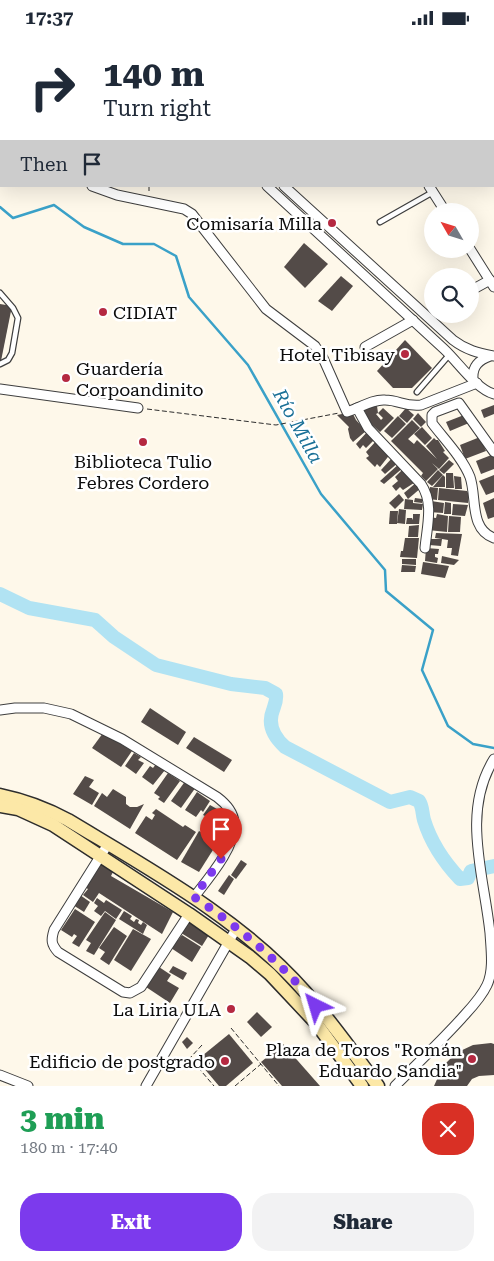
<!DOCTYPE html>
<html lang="en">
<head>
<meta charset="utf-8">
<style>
  body { margin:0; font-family:"Roboto Serif",serif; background:#f2f2f3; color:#1f2937; height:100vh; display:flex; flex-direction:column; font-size:19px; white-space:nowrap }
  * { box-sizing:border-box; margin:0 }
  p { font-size:16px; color:#747a83 }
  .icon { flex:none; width:28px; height:28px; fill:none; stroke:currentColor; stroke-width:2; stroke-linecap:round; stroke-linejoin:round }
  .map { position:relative; height:1051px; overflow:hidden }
  .side { display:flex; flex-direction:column; background:#fff; flex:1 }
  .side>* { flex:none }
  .banner { position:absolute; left:0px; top:0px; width:495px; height:152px; box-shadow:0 5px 20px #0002; background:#fff; color:#1f2937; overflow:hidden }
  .needle { width:32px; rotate:309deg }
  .tools { position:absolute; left:424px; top:168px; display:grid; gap:10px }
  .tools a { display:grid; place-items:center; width:55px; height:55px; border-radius:50%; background:#fff; box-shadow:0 5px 20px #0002; font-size:25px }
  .pin { position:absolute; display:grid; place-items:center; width:42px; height:42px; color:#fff; margin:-51px -21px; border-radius:50% 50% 50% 0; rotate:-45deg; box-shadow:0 0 5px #0007 }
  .pin .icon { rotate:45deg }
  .me { position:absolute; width:55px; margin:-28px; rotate:320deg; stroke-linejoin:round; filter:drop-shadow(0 0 4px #0008) }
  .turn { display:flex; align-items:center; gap:18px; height:105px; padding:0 20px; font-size:22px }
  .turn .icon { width:65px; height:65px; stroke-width:2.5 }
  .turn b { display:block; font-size:35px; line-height:42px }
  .then { display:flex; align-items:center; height:48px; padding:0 20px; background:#0003; gap:10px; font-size:19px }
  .round { display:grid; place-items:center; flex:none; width:52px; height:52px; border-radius:20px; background:#f2f2f3 }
  .headline { display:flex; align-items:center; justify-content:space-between; height:85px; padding:0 20px }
  h1 { font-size:30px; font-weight:800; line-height:38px; color:#1e9e55 }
  .primary-button { display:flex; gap:10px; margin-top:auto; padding:10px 20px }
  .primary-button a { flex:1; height:58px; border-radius:20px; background:#7c3aed; color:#fff; font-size:20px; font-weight:800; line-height:58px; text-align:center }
  .primary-button a+a { background:#f2f2f3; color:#1f2937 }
  .status { display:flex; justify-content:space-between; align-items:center; height:35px; padding:0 25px; background:#fff; direction:ltr }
  .status svg { height:14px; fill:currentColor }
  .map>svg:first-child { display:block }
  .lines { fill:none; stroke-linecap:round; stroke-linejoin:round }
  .stream { stroke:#3aa1c8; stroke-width:2.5 }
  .river { stroke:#b1e3f3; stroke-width:14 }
  .building { fill:#534b48 }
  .lane-casing { stroke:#3e3e3e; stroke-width:7 }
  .street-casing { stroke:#3e3e3e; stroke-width:11 }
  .secondary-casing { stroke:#2d2d2d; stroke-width:15 }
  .path { stroke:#2d2d2d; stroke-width:1; stroke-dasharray:5 2.5; stroke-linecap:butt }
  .lane { stroke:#fff; stroke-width:4.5 }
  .street { stroke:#fff; stroke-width:9 }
  .secondary { stroke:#fce8a7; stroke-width:12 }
  .route { stroke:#7c3aed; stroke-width:9; stroke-dasharray:0 16.2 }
  .poi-dot { fill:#b52941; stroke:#fff; stroke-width:2 }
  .labels { text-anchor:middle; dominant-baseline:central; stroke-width:5; stroke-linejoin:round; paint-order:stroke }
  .poi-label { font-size:18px; fill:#0b0b0b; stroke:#fff; text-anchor:end }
  .water-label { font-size:19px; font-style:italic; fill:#1a7097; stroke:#fff }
</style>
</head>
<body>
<div class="status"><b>17:37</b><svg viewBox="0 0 49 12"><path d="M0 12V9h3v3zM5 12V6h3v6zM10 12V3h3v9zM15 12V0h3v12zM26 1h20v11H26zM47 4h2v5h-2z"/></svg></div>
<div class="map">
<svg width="494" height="1051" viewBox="0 0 494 1051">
  <rect width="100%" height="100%" fill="#fef8ea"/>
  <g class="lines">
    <!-- stream -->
    <polyline class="stream" points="0,172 13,183 54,170 84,192 123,209 154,209 176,221 189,262 248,330 321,459 385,535 386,556 433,595 422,635 448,691 473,709 494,713"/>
    <!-- river -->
    <path class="river" d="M 0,559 L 29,573 L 95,585 L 114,602 L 156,630 L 231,649 L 265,653 L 276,659 C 277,665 275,669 273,675 C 267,690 274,702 285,712 L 390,767 L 410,762 L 419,766 C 423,772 422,778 424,785 C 431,808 444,827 460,844 L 468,843 L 471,836 L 494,831"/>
  </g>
  <!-- building -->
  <g class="building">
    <polygon points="304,208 328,229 305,253 284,232"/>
    <polygon points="341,241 353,251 332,276 318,266"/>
    <polygon points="0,269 12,271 1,326 0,326"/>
    <polygon points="405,305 432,333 412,353 393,353 377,336"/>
    <polygon points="494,370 494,379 484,383 481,375"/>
    <polygon points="377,371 378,378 376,379 381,385 383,383 378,378 383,373 394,383 380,397 369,387 364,374"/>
    <polygon points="406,373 414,380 407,388 399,381"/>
    <polygon points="352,377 356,385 366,396 353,407 350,403 348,394 349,392 337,380"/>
    <polygon points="418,378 426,387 421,392 413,384"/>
    <polygon points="464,380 469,388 450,396 446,387"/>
    <polygon points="398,381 406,389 392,403 384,396"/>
    <polygon points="412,385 420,393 408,404 414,409 417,405 437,424 426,411 434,403 436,405 438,405 445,416 443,417 449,423 439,434 432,428 438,434 426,446 421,441 423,438 391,406 398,399 409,410 398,399"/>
    <polygon points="422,392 432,403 425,410 414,399"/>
    <polygon points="368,396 376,403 366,413 363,410 360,414 356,409"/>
    <polygon points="480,402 486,416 465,424 460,410"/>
    <polygon points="377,405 391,418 380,432 377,429 375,432 366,423 369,421 366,417"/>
    <polygon points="494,419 494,434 481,439 476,426"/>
    <polygon points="393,422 399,427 385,439 381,435"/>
    <polygon points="449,425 454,429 444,439 439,435"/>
    <polygon points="400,428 404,432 384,449 380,446"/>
    <polygon points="404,433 417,446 403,455 400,452 396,456 392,451 398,446 395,442"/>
    <polygon points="438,435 443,440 432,451 427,447"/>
    <polygon points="446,438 453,438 454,453 446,453"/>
    <polygon points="443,440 445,442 445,452 433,452"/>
    <polygon points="494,440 494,457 486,460 479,446"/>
    <polygon points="454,441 461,442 462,454 455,454"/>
    <polygon points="417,447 421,453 408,464 404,458"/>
    <polygon points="430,452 438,453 437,465 428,464"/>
    <polygon points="439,453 467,456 469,460 468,468 438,465"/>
    <polygon points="399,459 404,465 395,474 389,468"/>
    <polygon points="415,463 422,464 422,468 414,467"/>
    <polygon points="494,463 494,482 488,484 483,468"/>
    <polygon points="405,464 413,465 413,468 423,469 422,475 404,474"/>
    <polygon points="431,466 444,468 443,478 429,477"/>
    <polygon points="445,467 451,468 451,479 444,479"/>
    <polygon points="453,469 468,470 465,481 452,480"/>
    <polygon points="399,474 406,475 405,489 397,488"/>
    <polygon points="390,476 398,476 397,489 389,489"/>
    <polygon points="413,479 420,479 419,489 406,489 407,483 412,483 413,485"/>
    <polygon points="437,479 448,481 447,497 428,495 429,482 436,483"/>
    <polygon points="449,481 461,482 460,497 448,497"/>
    <polygon points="419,490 418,502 408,502 409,491"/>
    <polygon points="436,498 462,499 458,521 451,520 452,513 447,513 448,505 442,504 441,511 429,510 430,504 442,504 435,503"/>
    <polygon points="405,503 419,503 417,523 400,522 401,516 403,516"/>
    <polygon points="426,513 439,514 438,519 435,519 435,522 438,523 437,528 425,526"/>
    <polygon points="442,521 459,525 454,530 441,528"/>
    <polygon points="402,524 416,524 416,530 402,529"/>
    <polygon points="423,527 449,531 445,543 421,539"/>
    <polygon points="402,530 416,531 415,537 401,537"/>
    <polygon points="150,673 186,697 178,710 141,687"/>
    <polygon points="103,698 132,716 121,732 92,713"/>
    <polygon points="194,702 232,725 224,737 186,713"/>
    <polygon points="134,718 141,722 138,725 144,728 136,739 125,731"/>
    <polygon points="156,729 165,735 153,750 142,742 150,731 153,733"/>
    <polygon points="168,738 180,746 164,768 158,764 160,762 154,758"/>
    <polygon points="85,741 94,745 89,752 99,758 92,770 73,759"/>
    <polygon points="186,745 196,752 181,773 171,766"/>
    <polygon points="113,754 126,762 126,769 130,772 137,772 144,769 130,794 94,771 102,758 107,762"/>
    <polygon points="197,757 210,766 203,777 201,775 196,782 185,775"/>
    <polygon points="210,770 224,778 220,784 217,783 215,786 203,780"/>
    <polygon points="156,774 183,792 185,790 196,797 177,825 135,798 146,781 152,785 155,780 152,778"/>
    <polygon points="218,785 227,790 223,798 214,794"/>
    <polygon points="199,796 218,807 199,837 181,827"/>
    <polygon points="102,824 115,833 111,841 173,877 162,899 99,858 93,867 83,860 88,854 83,851"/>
    <polygon points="241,825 247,829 236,844 231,840"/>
    <polygon points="229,840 234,844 224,860 218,856"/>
    <polygon points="80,860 90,867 84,877 73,870"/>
    <polygon points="97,863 104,868 106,865 122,875 116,884 105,876 101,881 94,876 98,871 94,868"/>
    <polygon points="75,874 95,887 79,912 72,908 77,901 74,899 72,902 61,895"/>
    <polygon points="124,876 132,881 130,884 134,887 136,884 139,885 138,888 141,890 143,887 147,890 143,899 119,884"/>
    <polygon points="105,877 116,885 94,920 86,916 91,908 86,905"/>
    <polygon points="188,881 212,895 202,911 178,896"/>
    <polygon points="114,892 127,901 109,930 100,924 105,917 99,913"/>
    <polygon points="133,894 151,904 131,936 114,925"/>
    <polygon points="182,900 201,912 192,927 168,911 173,902 178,905"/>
    <polygon points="173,931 187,938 183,945 169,937"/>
    <polygon points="159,932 171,940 167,946 179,953 170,968 146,952"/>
    <polygon points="257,977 272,992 261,1002 247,987"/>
    <polygon points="229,999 253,1028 226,1051 219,1051 197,1025"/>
    <polygon points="187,1002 193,1008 187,1014 182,1007"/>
    <polygon points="491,1008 494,1009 494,1040 479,1041 472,1044 467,1051 434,1051 443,1031 456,1018 473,1010"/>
    <polygon points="283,1009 320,1051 282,1051 261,1027"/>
  </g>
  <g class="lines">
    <defs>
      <g id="lane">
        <polyline points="380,187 433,157"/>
        <polyline points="0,258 13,273 18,283 12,318 8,325 0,329"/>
        <polyline points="417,357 450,319"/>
      </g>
      <g id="street">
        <polyline points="13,0 14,1"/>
        <polyline points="106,0 107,1"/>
        <polyline points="123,0 125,1"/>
        <polyline points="345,0 345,1"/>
        <polyline points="38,1 40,0"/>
        <polyline points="222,1 222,0"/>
        <polyline points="0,105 1,105"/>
        <path d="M 92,151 L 117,160 L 184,174 L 192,179 L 266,274 L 315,311 L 323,323 L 347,377 C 359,373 373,364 385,365 C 399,365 405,372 421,370 L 477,348"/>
        <path d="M 267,151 C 326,205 385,259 444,314 C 458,327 476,354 494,359"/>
        <path d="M 284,151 L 453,305 C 466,315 478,318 494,321"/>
        <polyline points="429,151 445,176"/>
        <polyline points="470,214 494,252"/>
        <polyline points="470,256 490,245"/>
        <polyline points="365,312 413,285"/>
        <path d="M 473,344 C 472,331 479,325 490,321"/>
        <polyline points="0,354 138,373"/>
        <path d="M 357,373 L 368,393 L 421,449 C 434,468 427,491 425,513"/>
        <path d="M 494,417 L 459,368 L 435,377 L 432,380 L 432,388 C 444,404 462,422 470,442 C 477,462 469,494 494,503"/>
        <path d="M 0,675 L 15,673 L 44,673 L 71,679 L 122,704 L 217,762 C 225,768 233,776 234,787 C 237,811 208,844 194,862"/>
        <path d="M 108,809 L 54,895 C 51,905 51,909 58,917 L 123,957 L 130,958 L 141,952 L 189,879"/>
        <polyline points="0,1040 28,1051"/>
        <polyline points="146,1051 236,894"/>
        <path d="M 395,1051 C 417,1029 440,1007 461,984 C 470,974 481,963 487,950 C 494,935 491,915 490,898 C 484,840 461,777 494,724"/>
      </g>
      <g id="secondary">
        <path d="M 0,760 C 24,765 46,773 68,785 C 149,834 243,885 306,958 C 332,987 355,1020 378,1051"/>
        <polyline points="0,771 18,774 53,790 189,879 250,922 270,939 316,988 362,1051"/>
      </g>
    </defs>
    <!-- lane casing -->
    <use href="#lane" class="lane-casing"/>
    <!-- street casing -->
    <use href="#street" class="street-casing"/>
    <!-- secondary casing -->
    <use href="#secondary" class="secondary-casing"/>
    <!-- path -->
    <g class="path">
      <polyline points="192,1 192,0"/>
      <polyline points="149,151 149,158"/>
      <polyline points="147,374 276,390 339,378"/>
      <polyline points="231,993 279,1051"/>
      <polyline points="202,1010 190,1023 214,1051"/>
      <polyline points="235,1051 261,1029"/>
    </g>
    <!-- lane -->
    <use href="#lane" class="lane"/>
    <!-- street -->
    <use href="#street" class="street"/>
    <!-- secondary -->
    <use href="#secondary" class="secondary"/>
  </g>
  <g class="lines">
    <!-- route -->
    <path class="route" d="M 221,824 L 194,862 C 236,890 286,931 316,971"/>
  </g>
  <!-- markers -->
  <g class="poi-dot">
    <circle cx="332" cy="188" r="5"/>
    <circle cx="103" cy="277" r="5"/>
    <circle cx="405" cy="319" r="5"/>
    <circle cx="66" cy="343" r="5"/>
    <circle cx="143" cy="407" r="5"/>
    <circle cx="231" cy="974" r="5"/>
    <circle cx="472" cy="1024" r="5"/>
    <circle cx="225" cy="1026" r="5"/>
  </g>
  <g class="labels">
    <!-- poi labels -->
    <g class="poi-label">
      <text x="322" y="188">Comisaría Milla</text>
      <text x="113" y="277" text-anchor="start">CIDIAT</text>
      <text x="395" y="319">Hotel Tibisay</text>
      <text x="76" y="333" text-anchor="start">Guardería<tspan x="76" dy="21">Corpoandinito</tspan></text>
      <text x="143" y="426" text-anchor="middle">Biblioteca Tulio<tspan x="143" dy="21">Febres Cordero</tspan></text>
      <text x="221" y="974">La Liria ULA</text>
      <text x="462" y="1014">Plaza de Toros "Román<tspan x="462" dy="21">Eduardo Sandia"</tspan></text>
      <text x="215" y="1026">Edificio de postgrado</text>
    </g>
    <!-- water labels -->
    <g class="water-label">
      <text transform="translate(298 391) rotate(61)">Río Milla</text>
    </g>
  </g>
</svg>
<div class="tools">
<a><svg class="needle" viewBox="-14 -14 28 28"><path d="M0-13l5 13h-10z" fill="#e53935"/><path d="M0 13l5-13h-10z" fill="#747a83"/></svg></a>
<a><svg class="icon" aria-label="search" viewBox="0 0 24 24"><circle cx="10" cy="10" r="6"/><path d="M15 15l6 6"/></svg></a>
</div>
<div class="pin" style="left:221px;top:824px;background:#d93025"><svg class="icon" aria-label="arrive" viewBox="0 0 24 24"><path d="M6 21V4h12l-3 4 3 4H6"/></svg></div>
<svg class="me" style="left:316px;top:971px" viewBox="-20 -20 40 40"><path d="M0-17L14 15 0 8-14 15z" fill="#7c3aed" stroke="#fff" stroke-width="4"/></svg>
<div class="banner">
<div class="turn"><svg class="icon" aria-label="right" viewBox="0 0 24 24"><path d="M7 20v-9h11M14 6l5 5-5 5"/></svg><div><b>140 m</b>Turn right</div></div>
<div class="then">Then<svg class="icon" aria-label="arrive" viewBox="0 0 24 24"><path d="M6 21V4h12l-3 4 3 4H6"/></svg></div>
</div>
</div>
<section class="side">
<div class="headline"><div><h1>3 min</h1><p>180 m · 17:40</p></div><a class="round" style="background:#d93025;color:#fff"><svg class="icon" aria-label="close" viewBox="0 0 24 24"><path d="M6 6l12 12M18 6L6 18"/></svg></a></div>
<div class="primary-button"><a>Exit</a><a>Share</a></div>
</section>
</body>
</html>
